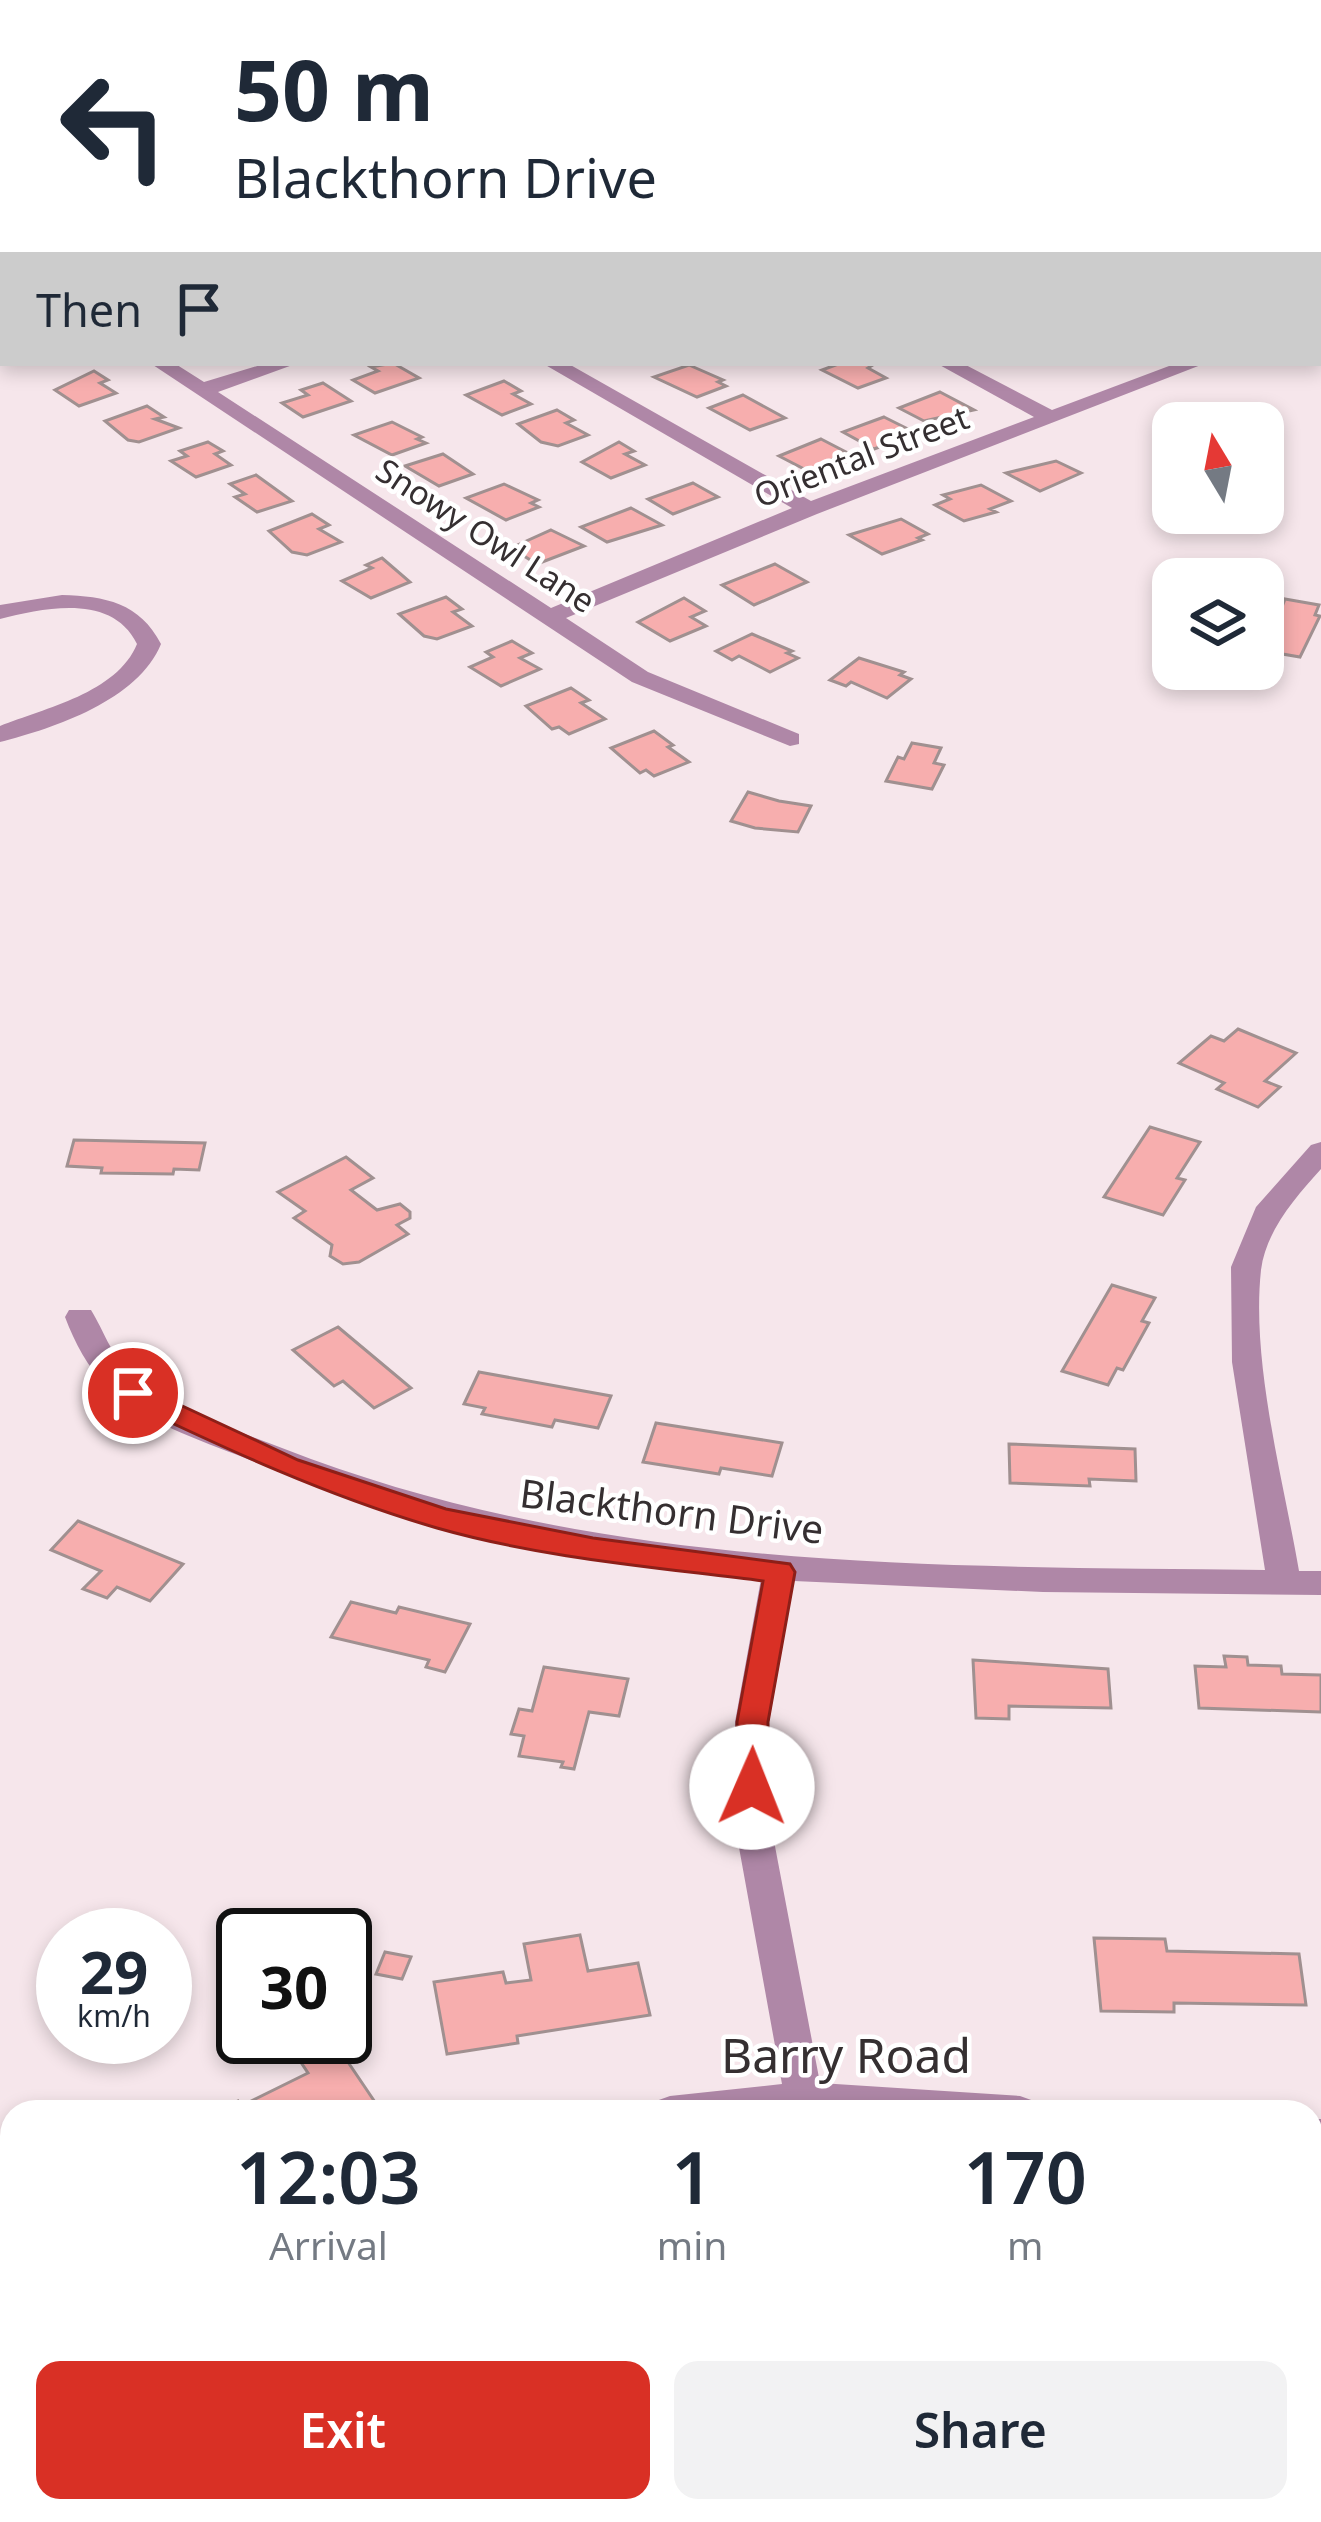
<!DOCTYPE html>
<html lang="en">
<head>
<meta charset="utf-8">
<style>
  body { margin:0; font-family:"Noto Sans",sans-serif; background:#f2f2f3; color:#1f2937; height:100vh; display:flex; flex-direction:column; font-size:45px; white-space:nowrap }
  * { box-sizing:border-box; margin:0 }
  p { font-size:39px; color:#747a83 }
  .icon { flex:none; width:66px; height:66px; fill:none; stroke:currentColor; stroke-width:2; stroke-linecap:round; stroke-linejoin:round }
  .map { position:relative; flex:1; overflow:hidden }
  .drawer { position:absolute; left:0px; top:2100px; width:1323px; height:423px; display:flex; flex-direction:column; background:#fff; border-radius:36px 36px 0 0; box-shadow:0 6px 18px #0003 }
  .drawer>* { flex:none }
  .top-card { position:absolute; left:0px; top:0px; width:1323px; height:366px; box-shadow:0 6px 18px #0003; background:#fff; color:#1f2937; overflow:hidden }
  .needle { width:78px; rotate:350deg }
  .tools { position:absolute; left:1152px; top:402px; display:grid; gap:24px }
  .tools a { display:grid; place-items:center; width:132px; height:132px; border-radius:24px; background:#fff; box-shadow:0 6px 18px #0003; font-size:60px }
  .speed { position:absolute; left:36px; top:1908px; display:flex; gap:24px; font-size:60px; font-weight:700; text-align:center }
  .speed>* { display:grid; place-content:center; width:156px; height:156px; border-radius:50%; background:#fff; box-shadow:0 6px 18px #0003; line-height:1 }
  .speed small { font-size:30px; font-weight:400 }
  .speed .limit { border:6px solid #111; border-radius:18px; background:#fff; color:#111 }
  .pin { position:absolute; display:grid; place-items:center; width:102px; height:102px; color:#fff; margin:-51px; border:6px solid #fff; border-radius:50%; box-shadow:0 3px 12px #0007 }
  .me { position:absolute; width:132px; margin:-66px; rotate:1deg; stroke-linejoin:round; filter:drop-shadow(0 0 9px #0008) }
  .turn { display:flex; align-items:center; gap:42px; height:252px; padding:0 36px; font-size:54px }
  .turn .icon { width:156px; height:156px; stroke-width:2.5 }
  .turn b { display:block; font-size:84px; line-height:102px }
  .then { display:flex; align-items:center; height:114px; padding:0 36px; background:#0003; gap:24px; font-size:45px }
  .eta { display:flex; justify-content:space-evenly; align-items:center; height:204px; text-align:center }
  .eta b { font-size:72px; font-weight:600; line-height:84px }
  .primary-button { display:flex; gap:24px; margin-top:auto; padding:24px 36px }
  .primary-button a { flex:1; height:138px; border-radius:24px; background:#d93025; color:#fff; font-size:48px; font-weight:600; line-height:138px; text-align:center }
  .primary-button a+a { background:#f2f2f3; color:#1f2937 }
  .map>svg:first-child { display:block }
  .building { fill:#f7aeae; stroke:#a09090; stroke-width:3 }
  .lines { fill:none; stroke-linecap:round; stroke-linejoin:round }
  .minor { fill:#af87a7; fill-rule:evenodd }
  .route { fill:#d93025; stroke:#8d1f18; stroke-width:3 }
  .labels { text-anchor:middle; dominant-baseline:central; stroke-width:9; stroke-linejoin:round; paint-order:stroke }
  .far-street-label { font-size:33px; fill:#352f31; stroke:#fff }
  .street-label { font-size:39px; fill:#352f31; stroke:#fff }
  .near-street-label { font-size:48px; fill:#352f31; stroke:#fff }
</style>
</head>
<body>
<div class="map">
<svg width="1321" height="2522" viewBox="0 0 1321 2522">
  <rect width="100%" height="100%" fill="#f6e6eb"/>
  <!-- building -->
  <g class="building">
    <polygon points="393,363 419,378 375,393 353,380 378,371 371,367"/>
    <polygon points="841,363 876,363 868,368 886,378 858,388 822,370"/>
    <polygon points="689,365 723,380 718,382 726,386 697,397 654,377"/>
    <polygon points="94,371 108,380 100,383 116,393 79,406 55,390"/>
    <polygon points="504,381 521,391 513,394 531,404 502,415 466,395"/>
    <polygon points="323,383 351,401 303,417 282,403 308,395 301,390"/>
    <polygon points="940,392 974,410 924,421 899,408"/>
    <polygon points="743,395 785,418 750,430 709,408"/>
    <polygon points="147,406 164,417 155,419 179,428 139,442 128,440 105,421"/>
    <polygon points="557,410 574,420 566,423 588,435 558,446 541,442 518,424"/>
    <polygon points="884,417 908,429 885,438 893,442 874,449 843,432"/>
    <polygon points="392,422 422,437 417,439 426,443 392,455 354,435"/>
    <polygon points="821,439 846,452 810,472 779,456"/>
    <polygon points="208,442 223,451 215,454 231,465 196,477 171,461 187,456 180,451"/>
    <polygon points="619,442 634,451 625,454 645,465 611,478 582,462"/>
    <polygon points="443,454 473,474 439,486 405,466"/>
    <polygon points="1056,461 1081,473 1040,491 1006,473"/>
    <polygon points="256,475 292,501 257,512 235,497 245,494 230,484"/>
    <polygon points="693,483 718,497 673,514 648,499"/>
    <polygon points="504,484 538,500 531,503 539,507 506,520 466,498"/>
    <polygon points="981,485 1011,501 990,509 996,512 964,521 935,505 950,499 943,495"/>
    <polygon points="631,508 662,525 607,542 581,527"/>
    <polygon points="312,514 329,525 319,529 341,542 307,555 292,552 269,531"/>
    <polygon points="901,519 928,534 918,538 922,540 882,554 849,535"/>
    <polygon points="551,530 584,546 537,564 511,548"/>
    <polygon points="382,558 410,582 371,598 342,581 372,568 366,565"/>
    <polygon points="775,564 807,582 754,605 722,585"/>
    <polygon points="446,597 462,609 453,612 472,626 437,639 424,636 399,614"/>
    <polygon points="684,598 705,611 691,617 706,626 670,641 638,622"/>
    <polygon points="1285,599 1319,605 1315,615 1320,616 1300,657 1265,651"/>
    <polygon points="752,634 792,651 787,653 798,658 770,672 739,656 732,660 716,651"/>
    <polygon points="512,641 532,653 520,658 540,669 501,686 470,667 493,657 486,652"/>
    <polygon points="859,658 904,672 900,675 911,679 887,698 851,682 846,686 830,680"/>
    <polygon points="571,688 589,700 581,703 605,719 569,734 559,727 552,729 526,706"/>
    <polygon points="654,731 673,745 668,747 689,762 654,776 646,770 640,773 611,748"/>
    <polygon points="912,743 941,748 934,763 944,765 932,789 886,781 898,757 904,759"/>
    <polygon points="748,792 779,801 811,806 798,832 755,828 731,821"/>
    <polygon points="1238,1029 1296,1053 1265,1081 1280,1087 1258,1107 1217,1089 1224,1083 1179,1063 1211,1036 1224,1041"/>
    <polygon points="1150,1127 1200,1142 1177,1178 1185,1180 1163,1215 1104,1197"/>
    <polygon points="74,1140 205,1143 199,1170 174,1169 173,1174 101,1173 102,1168 67,1166"/>
    <polygon points="346,1157 373,1178 351,1190 377,1210 400,1204 410,1212 410,1218 397,1225 408,1234 359,1262 343,1264 330,1256 332,1245 294,1218 305,1211 278,1192"/>
    <polygon points="1112,1285 1155,1298 1142,1321 1149,1323 1123,1370 1117,1368 1108,1385 1062,1371"/>
    <polygon points="338,1327 411,1388 374,1408 343,1381 334,1386 293,1350"/>
    <polygon points="479,1372 611,1396 598,1428 555,1420 552,1427 482,1414 485,1408 464,1404"/>
    <polygon points="656,1423 782,1443 772,1476 721,1468 719,1474 643,1462"/>
    <polygon points="1009,1444 1135,1449 1136,1481 1089,1479 1090,1486 1010,1483"/>
    <polygon points="78,1521 183,1564 150,1601 117,1587 107,1598 83,1589 101,1571 51,1550"/>
    <polygon points="351,1602 396,1613 399,1607 470,1624 445,1672 426,1667 429,1660 331,1637"/>
    <polygon points="1224,1656 1247,1657 1248,1665 1281,1666 1282,1674 1321,1675 1321,1712 1199,1708 1195,1666 1226,1667"/>
    <polygon points="973,1660 1108,1669 1111,1708 1009,1706 1009,1719 976,1718"/>
    <polygon points="544,1667 628,1679 619,1716 589,1712 574,1769 561,1767 563,1762 519,1756 524,1736 511,1734 519,1709 532,1711"/>
    <polygon points="580,1935 588,1971 638,1963 650,2015 517,2036 518,2043 447,2054 434,1982 503,1972 506,1983 531,1980 524,1944"/>
    <polygon points="1094,1938 1165,1939 1167,1951 1299,1954 1306,2005 1174,2003 1174,2012 1101,2011"/>
    <polygon points="385,1952 411,1957 402,1979 376,1974"/>
    <polygon points="284,2037 331,2037 381,2111 216,2112 238,2101 241,2106 308,2073"/>
    <polygon points="12,2215 12,2313 0,2320 0,2221"/>
    <polygon points="1321,2254 1321,2422 1311,2383 1311,2255"/>
    <polygon points="182,2511 276,2511 284,2522 189,2522"/>
    <polygon points="747,2511 780,2511 789,2522 730,2522"/>
  </g>
  <g class="lines">
    <!-- minor -->
    <g class="minor">
      <polygon points="1111,0 1133,0 1135,3 1113,3"/>
      <polygon points="1321,22 1321,33 1320,33 1320,22"/>
      <rect x="1320" y="76" width="1" height="10"/>
      <rect x="1320" y="222" width="1" height="12"/>
      <rect x="1320" y="310" width="1" height="12"/>
      <polygon points="150,363 174,363 204,382 267,363 298,363 218,392 551,608 792,508 542,363 567,363 811,501 1034,417 936,363 962,363 1052,410 1177,363 1206,363 817,514 566,618 648,672 799,734 799,744 790,746 632,682"/>
      <path d="M 62,595 C 105,596 140,603 161,644 C 138,700 55,728 0,742 L 0,726 C 45,708 117,693 137,644 C 112,593 45,608 0,619 L 0,605 Z"/>
      <path d="M 1321,1142 L 1321,1169 C 1296,1197 1266,1230 1261,1270 C 1251,1363 1283,1478 1299,1571 L 1321,1571 L 1321,1595 L 1043,1592 L 794,1581 L 769,1722 L 770,1820 L 820,2083 L 1020,2096 L 1034,2101 L 1039,2112 L 651,2112 L 656,2101 L 670,2096 L 782,2084 L 734,1820 L 735,1722 L 761,1579 C 573,1558 422,1528 245,1458 C 199,1440 144,1422 108,1387 C 87,1367 75,1343 65,1317 L 69,1310 L 91,1310 C 104,1331 110,1353 129,1371 C 169,1410 231,1428 282,1448 C 599,1572 930,1566 1265,1570 L 1232,1362 L 1231,1267 L 1256,1207 L 1311,1145 Z"/>
      <rect x="1311" y="2119" width="10" height="32"/>
      <polygon points="12,2450 12,2492 0,2497 0,2455"/>
      <polygon points="438,2511 485,2511 490,2522 443,2522"/>
    </g>
  </g>
  <!-- route -->
  <path class="route" d="M 133,1383 L 298,1460 L 446,1509 L 593,1538 L 790,1564 L 795,1572 L 768,1722 L 768,1787 L 763,1796 L 752,1800 L 740,1796 L 736,1787 L 737,1722 L 763,1581 C 654,1567 542,1558 437,1528 C 327,1496 226,1449 123,1400 L 119,1393 L 123,1386 Z"/>
  <g class="labels">
    <!-- far-street labels -->
    <g class="far-street-label">
      <text transform="translate(861 456) rotate(-21)">Oriental Street</text>
      <text transform="translate(486 535) rotate(33)">Snowy Owl Lane</text>
    </g>
    <!-- street labels -->
    <g class="street-label">
      <text transform="translate(672 1510) rotate(7)">Blackthorn Drive</text>
    </g>
    <!-- near-street labels -->
    <g class="near-street-label">
      <text x="846" y="2054">Barry Road</text>
    </g>
  </g>
</svg>
<div class="tools">
<a><svg class="needle" viewBox="-14 -14 28 28"><path d="M0-13l5 13h-10z" fill="#e53935"/><path d="M0 13l5-13h-10z" fill="#747a83"/></svg></a>
<a><svg class="icon" aria-label="layers" viewBox="0 0 24 24"><path d="M12 4l9 5-9 5-9-5zM3 14l9 5 9-5"/></svg></a>
</div>
<div class="speed"><div>29<small>km/h</small></div><div class="limit">30</div></div>
<div class="pin" style="left:133px;top:1393px;background:#d93025"><svg class="icon" aria-label="arrive" viewBox="0 0 24 24"><path d="M6 21V4h12l-3 4 3 4H6"/></svg></div>
<svg class="me" style="left:752px;top:1787px" viewBox="-20 -20 40 40"><circle r="19" fill="#fff"/><path d="M0-13L10 11 0 6-10 11z" fill="#d93025"/></svg>
<div class="top-card">
<div class="turn"><svg class="icon" aria-label="left" viewBox="0 0 24 24"><path d="M17 20v-9H6M10 6l-5 5 5 5"/></svg><div><b>50 m</b>Blackthorn Drive</div></div>
<div class="then">Then<svg class="icon" aria-label="arrive" viewBox="0 0 24 24"><path d="M6 21V4h12l-3 4 3 4H6"/></svg></div>
</div>
<section class="drawer">
<div class="eta">
<div><b>12:03</b><p>Arrival</p></div>
<div><b>1</b><p>min</p></div>
<div><b>170</b><p>m</p></div>
</div>
<div class="primary-button"><a>Exit</a><a>Share</a></div>
</section>
</div>
</body>
</html>
